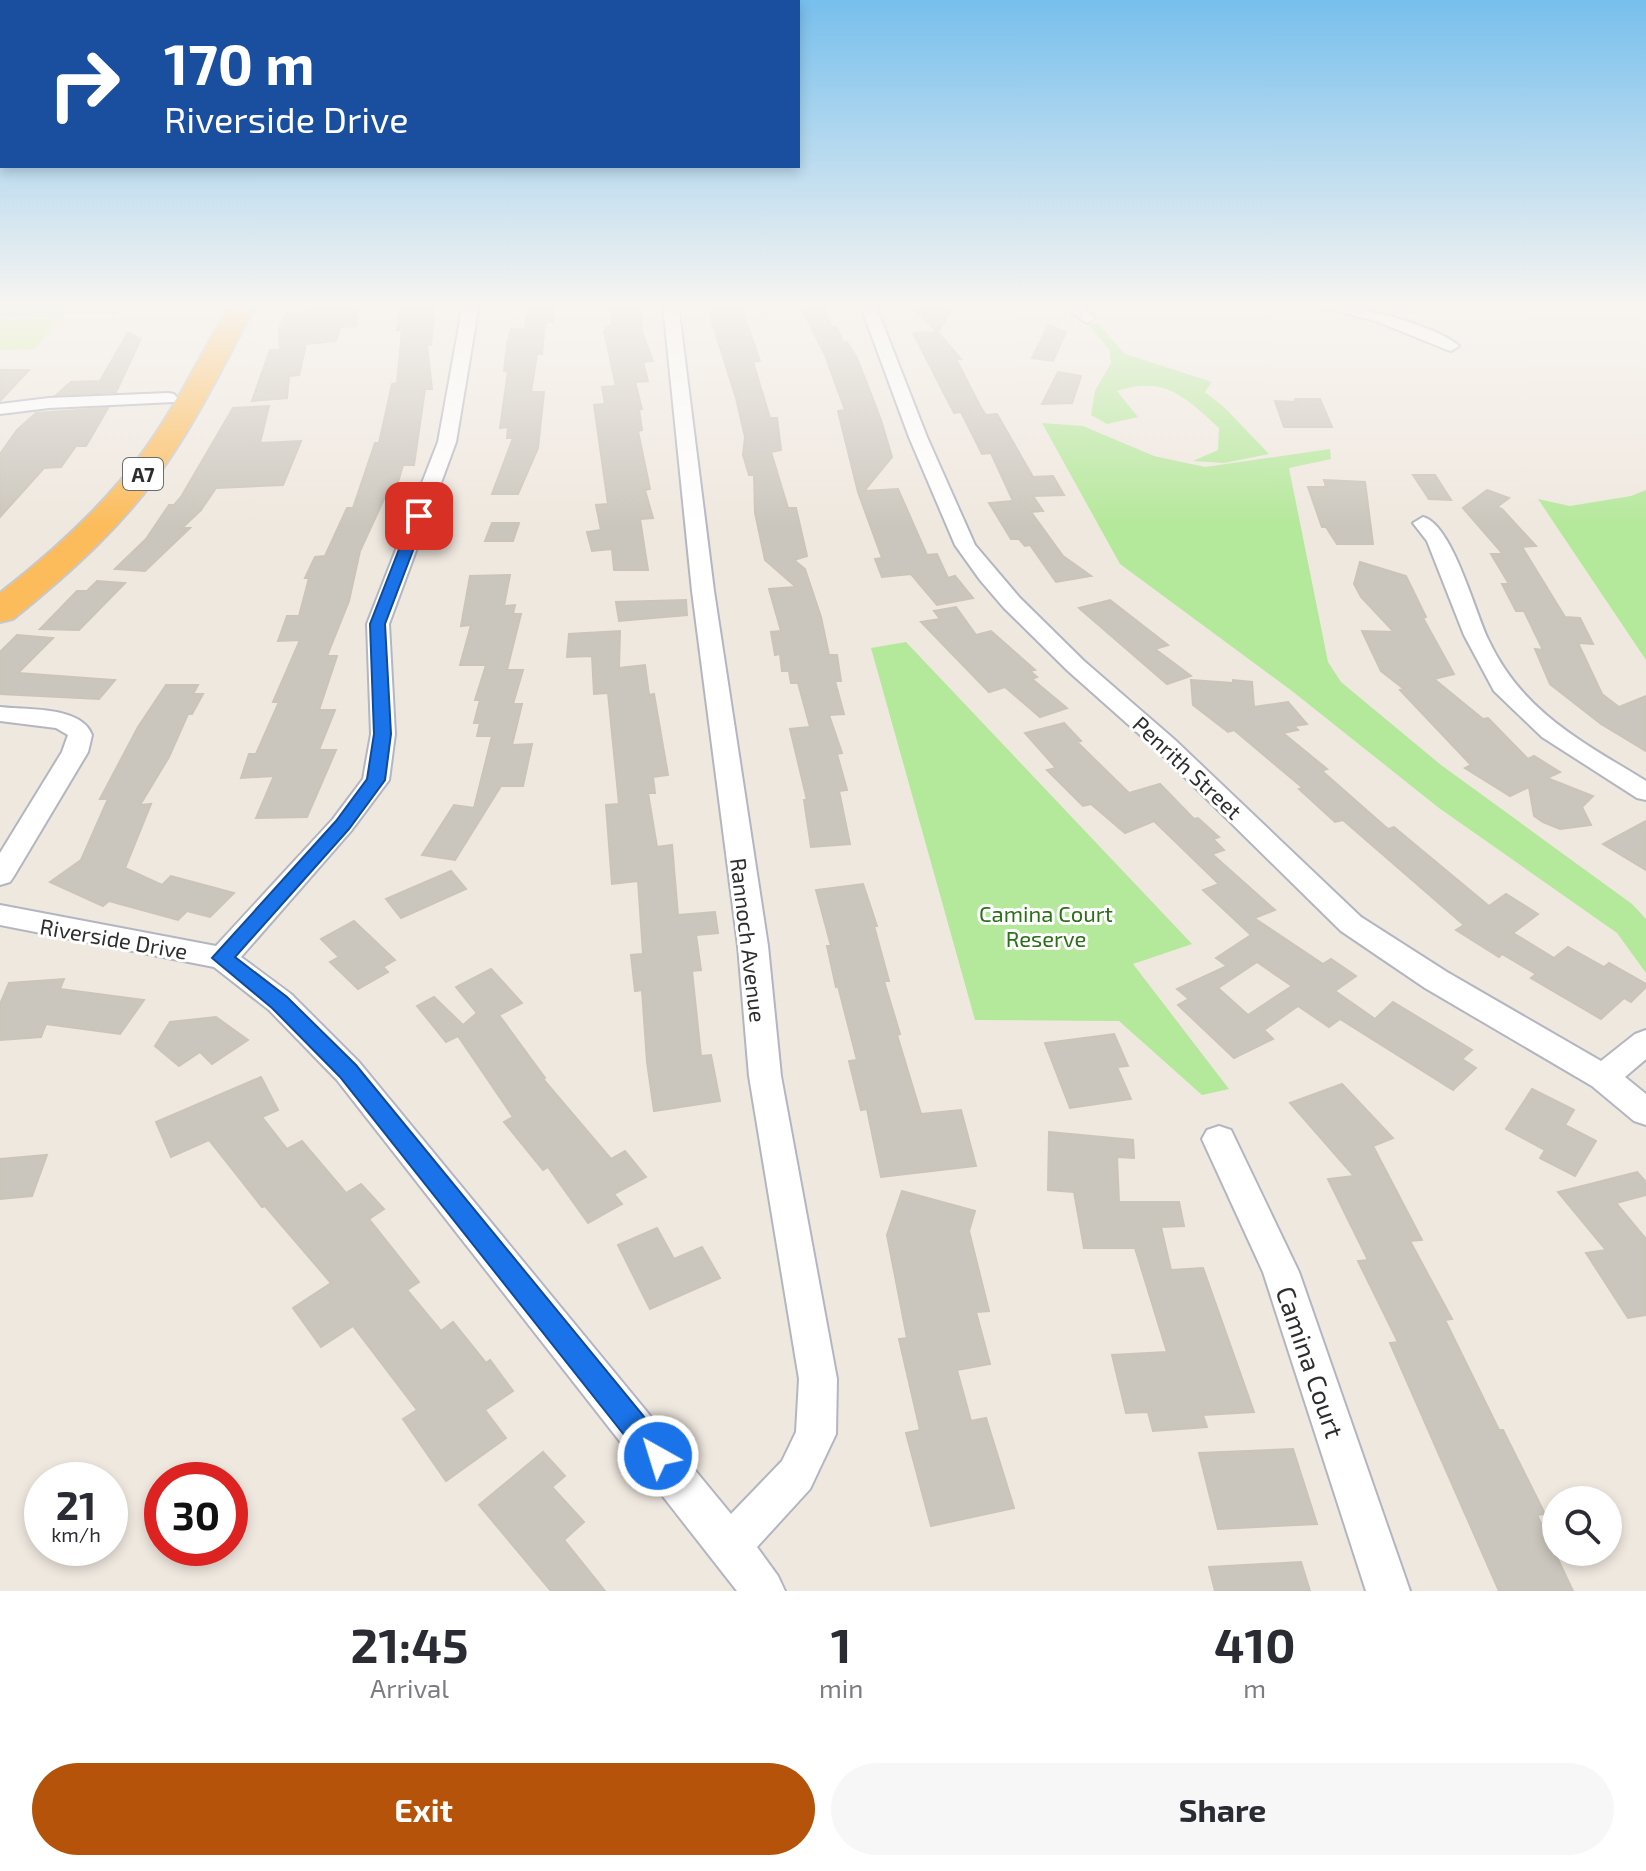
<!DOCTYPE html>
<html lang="en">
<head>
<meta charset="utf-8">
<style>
  body { margin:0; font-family:"Exo 2",sans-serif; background:#f7f7f7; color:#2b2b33; height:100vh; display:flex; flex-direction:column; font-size:30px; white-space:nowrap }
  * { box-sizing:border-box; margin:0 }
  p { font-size:26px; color:#7c7c81 }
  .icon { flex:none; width:44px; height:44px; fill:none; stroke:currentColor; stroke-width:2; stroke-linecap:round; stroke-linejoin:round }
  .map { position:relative; height:1591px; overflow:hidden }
  .drawer { display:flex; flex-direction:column; background:#fff; flex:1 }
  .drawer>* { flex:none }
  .hud { position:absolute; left:0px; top:0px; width:800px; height:168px; box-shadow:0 4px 12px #0003; background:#1a4fa0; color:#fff; overflow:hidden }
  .fabs { position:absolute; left:1542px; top:1486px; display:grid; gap:16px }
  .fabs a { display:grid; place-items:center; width:80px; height:80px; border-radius:50%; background:#fff; box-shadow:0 4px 12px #0003; font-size:40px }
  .speed { position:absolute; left:24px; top:1462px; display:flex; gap:16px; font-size:40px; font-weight:700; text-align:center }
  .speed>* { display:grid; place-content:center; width:104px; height:104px; border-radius:50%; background:#fff; box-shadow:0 4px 12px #0003; line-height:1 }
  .speed small { font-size:20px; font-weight:400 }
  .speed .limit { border:12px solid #d22; background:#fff; color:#111 }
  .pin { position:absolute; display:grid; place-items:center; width:68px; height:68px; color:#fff; margin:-34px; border-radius:16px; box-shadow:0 4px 12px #0006 }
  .me { position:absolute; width:88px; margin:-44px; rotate:321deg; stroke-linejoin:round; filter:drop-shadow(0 0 6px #0008) }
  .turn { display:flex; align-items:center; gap:28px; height:168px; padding:0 32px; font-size:36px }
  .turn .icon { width:104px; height:104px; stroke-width:2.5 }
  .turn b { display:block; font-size:56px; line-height:68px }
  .eta { display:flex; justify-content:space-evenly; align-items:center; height:136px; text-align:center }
  .eta b { font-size:48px; font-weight:700; line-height:56px }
  .button { display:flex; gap:16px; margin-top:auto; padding:16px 32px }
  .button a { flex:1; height:92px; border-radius:48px; background:#b45309; color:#fff; font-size:32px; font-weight:700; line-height:92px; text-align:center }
  .button a+a { background:#f7f7f7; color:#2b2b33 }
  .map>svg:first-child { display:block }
  .green { fill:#b4e89a }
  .pitch { fill:#c8ef95 }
  .building { fill:#cbc6bd; stroke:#cbc4b8; stroke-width:2; fill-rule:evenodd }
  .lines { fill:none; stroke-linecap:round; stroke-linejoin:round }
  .minor-casing { stroke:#b3b5c1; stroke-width:4 }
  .trunk-casing { stroke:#c8c8c8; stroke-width:4 }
  .minor { fill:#fff; fill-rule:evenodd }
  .trunk { fill:#fcbc5b; fill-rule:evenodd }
  .route { fill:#1a73e8; stroke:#114b97; stroke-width:2 }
  .labels { text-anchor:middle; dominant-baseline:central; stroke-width:6; stroke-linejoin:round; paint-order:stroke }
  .shield { fill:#fff; stroke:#6c6c6c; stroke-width:2 }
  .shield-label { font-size:20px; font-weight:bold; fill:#2d2d2d }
  .street-label { font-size:22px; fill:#2d2d2d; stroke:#fff }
  .park-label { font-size:22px; fill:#297017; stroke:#fff }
  .near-street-label { font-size:26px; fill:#2d2d2d; stroke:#fff }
</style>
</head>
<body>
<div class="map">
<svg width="1646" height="1591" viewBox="0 0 1646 1591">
  <rect width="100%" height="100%" fill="#efe8df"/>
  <!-- green -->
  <g class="green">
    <polygon points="0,304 124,304 118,313 0,317"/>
    <path d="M 1098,323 L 1125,354 L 1212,382 L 1205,392 L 1225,408 L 1269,454 L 1224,463 L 1193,461 L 1218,450 L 1219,428 C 1186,397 1164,375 1117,391 L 1138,417 L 1107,424 L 1091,415 L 1095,391 L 1111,363 L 1110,351 L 1088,324 Z"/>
    <polygon points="1042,423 1083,426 1154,456 1205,467 1330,449 1331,459 1289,468 1328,662 1341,682 1441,765 1632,904 1646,919 1646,973 1617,933 1439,808 1292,691 1120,564"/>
    <polygon points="1646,490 1646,660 1538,499 1570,506 1631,496"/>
    <polygon points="906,642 1192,944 1133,964 1229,1089 1202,1095 1119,1021 975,1020 871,648"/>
  </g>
  <!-- pitch -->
  <polygon class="pitch" points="59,318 34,349 0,350 0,320"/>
  <!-- building -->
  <g class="building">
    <polygon points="309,304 359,304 356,326 341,327 336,341 306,344 299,375 289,376 287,398 252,401 270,350 280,350 279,329 287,312 308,311"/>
    <polygon points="400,304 435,304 431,345 427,345 432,389 425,389 414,465 403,465 394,496 385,497 360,551 349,601 327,656 337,656 319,710 335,710 319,750 336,750 307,817 256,818 274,776 241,778 249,754 256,754 279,702 273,702 300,640 278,641 287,616 299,616 309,578 305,578 315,557 325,556 347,508 353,508 375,443 379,443 392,384 397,383 402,330 397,330"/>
    <polygon points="529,304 555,304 553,322 545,322 542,354 537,354 531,392 544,392 538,448 518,494 492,494 513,438 507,438 508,427 500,428 508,371 504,371 507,344 511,329 525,328"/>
    <polygon points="621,304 641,304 642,332 653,361 643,362 648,381 635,382 642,409 639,409 642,430 638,431 650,489 645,490 653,518 640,519 648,570 614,570 612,549 592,551 587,532 601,530 596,505 608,504 594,405 605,404 602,387 616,386 604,331 606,330 605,326 613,326 610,309 622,308"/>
    <polygon points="712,304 740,304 760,361 753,362 770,418 777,418 781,450 771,452 788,508 796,508 807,556 794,560 805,569 821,617 829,655 837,655 841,681 835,681 844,714 829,715 842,753 837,754 847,790 839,791 850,844 811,847 804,800 807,800 790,729 810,727 798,683 791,683 789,671 782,671 780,654 775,655 771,632 781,631 769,589 796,587 765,560 755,513 754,475 749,475 743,455 745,437 736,398 712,322"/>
    <polygon points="799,304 823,304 832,327 837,327 843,342 847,342 857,358 881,420 892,457 864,491 898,489 927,555 937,554 948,578 955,576 973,598 937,605 911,574 882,577 875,559 882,558 858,492 838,411 845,410 825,355"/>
    <polygon points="940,304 950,313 938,332 961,359 956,359 980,406 986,415 997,414 1033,477 1053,476 1064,495 1033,496 1043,511 1031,512 1063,556 1091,576 1056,582 1030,545 1025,546 1019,539 1011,539 989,503 1013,501 991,453 982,454 961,412 954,413 913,333 937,332 912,307"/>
    <polygon points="1048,325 1066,332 1053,361 1032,358"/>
    <polygon points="128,332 141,339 116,392 56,395 71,382 100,381"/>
    <polygon points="0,370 29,370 0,401"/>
    <polygon points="1058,372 1081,376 1072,403 1042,404"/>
    <polygon points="1295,399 1320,399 1332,427 1284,427 1275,401 1296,402"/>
    <polygon points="269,406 260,443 301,441 283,485 216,488 201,510 182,528 190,528 145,571 115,569 146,539 169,505 174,505 181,497 233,408"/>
    <polygon points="108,408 86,446 76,446 61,467 44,468 0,517 0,454 17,430 36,413"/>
    <polygon points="1413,475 1435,475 1451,500 1429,499"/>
    <polygon points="1324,480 1365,482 1373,544 1337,544 1326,527 1322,527 1308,487 1326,487"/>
    <polygon points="1487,490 1509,498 1497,507 1502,509 1536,546 1522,547 1565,617 1580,618 1593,644 1578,643 1602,694 1619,707 1646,696 1646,751 1601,724 1550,684 1535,649 1543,650 1524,611 1516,611 1502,584 1509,584 1491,554 1503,554 1463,508"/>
    <polygon points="492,523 519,523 513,541 485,541"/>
    <polygon points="1360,562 1406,576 1426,617 1423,618 1454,674 1434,679 1483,719 1488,718 1528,759 1534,756 1560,772 1547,778 1593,796 1582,807 1591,825 1560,829 1543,822 1534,816 1529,787 1510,796 1465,768 1471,765 1400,690 1404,689 1381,671 1362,631 1394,632 1361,597 1354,584"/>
    <polygon points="510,575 504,606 515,605 513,614 521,614 507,670 523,670 513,704 522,704 512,745 532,744 523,786 501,786 455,860 422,855 454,805 474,808 492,736 477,736 480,723 474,723 480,700 475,700 486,665 460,665 471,625 461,626 470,576"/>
    <polygon points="97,581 125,583 79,630 40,629 77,591 87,591"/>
    <polygon points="686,600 687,615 619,621 616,602"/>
    <polygon points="1110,600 1168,645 1155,649 1191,676 1167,684 1079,608"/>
    <polygon points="956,607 976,635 991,631 1035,670 1030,671 1037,677 1032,679 1067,708 1040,717 1005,687 989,692 921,622 940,619 934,611"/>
    <polygon points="620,631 619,668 645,665 649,695 654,694 668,775 653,777 655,793 648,793 657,847 672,845 678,915 715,912 718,933 696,935 701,970 692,971 701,1056 711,1055 720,1101 654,1111 647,1062 642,990 635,991 631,955 643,954 638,881 612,884 606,805 619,804 608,693 594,694 592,656 567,657 569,634"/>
    <polygon points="17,635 53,638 18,673 115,680 99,699 0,694 0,652"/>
    <polygon points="1191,680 1233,683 1233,680 1252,682 1254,707 1288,702 1307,724 1294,726 1298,730 1283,733 1327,769 1322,771 1388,829 1394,827 1489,906 1506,894 1538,914 1513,933 1554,958 1568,947 1604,967 1609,963 1646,984 1646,987 1631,1002 1624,998 1601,1019 1531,978 1536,974 1502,954 1499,957 1456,930 1464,925 1343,820 1335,822 1299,789 1303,788 1234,730 1228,732 1193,705"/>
    <polygon points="166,685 198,685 193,694 203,694 192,714 188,714 169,757 140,805 151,804 125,868 162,885 171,876 234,893 210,917 187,911 178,920 109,901 103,906 50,882 81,860 108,799 100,799 138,727"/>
    <path d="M 1064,723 L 1081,741 L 1077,742 L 1129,793 L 1160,784 L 1194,819 L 1198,818 L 1219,837 L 1213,839 L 1224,850 L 1212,854 L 1275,910 L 1254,918 L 1323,964 L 1331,959 L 1356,976 L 1335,991 L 1375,1019 L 1393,1002 L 1472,1050 L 1462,1059 L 1476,1068 L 1453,1090 L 1340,1019 L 1329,1027 L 1298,1006 L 1264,1030 L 1273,1039 L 1234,1058 L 1178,1005 L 1189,999 L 1177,989 L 1227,966 L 1216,958 L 1251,935 L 1203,890 L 1219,884 L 1154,821 L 1125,833 L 1091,804 L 1083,806 L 1047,770 L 1056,768 L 1025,733 ZM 1257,962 L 1292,986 L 1248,1015 L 1218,988 Z"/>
    <polygon points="1646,821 1646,870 1603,844"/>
    <polygon points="451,871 466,889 401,918 386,899"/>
    <polygon points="863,884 877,926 874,926 889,981 884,981 900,1034 897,1035 921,1114 961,1110 976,1166 881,1177 867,1109 861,1110 849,1061 857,1060 838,986 836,987 827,946 831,946 816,890"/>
    <polygon points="354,921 395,960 383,967 388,972 358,989 330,962 339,957 321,939"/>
    <polygon points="491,969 522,1003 499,1015 545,1078 543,1079 611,1159 625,1151 646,1177 614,1194 622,1204 588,1223 548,1167 543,1170 504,1122 513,1117 458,1036 446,1042 417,1006 434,997 463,1025 477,1013 456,987"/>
    <polygon points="64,979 60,989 144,1000 120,1034 46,1024 41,1037 0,1040 0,1004 9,983"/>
    <polygon points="216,1017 248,1040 212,1064 200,1052 179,1066 155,1046 170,1022"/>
    <polygon points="1114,1034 1128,1066 1117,1067 1131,1099 1070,1108 1045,1043"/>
    <polygon points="261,1077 278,1110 262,1117 287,1149 302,1141 346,1193 361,1184 384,1209 369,1219 419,1282 407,1290 441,1331 453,1322 486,1363 490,1360 513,1391 485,1410 506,1438 446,1481 403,1419 417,1410 353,1326 321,1347 293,1308 331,1283 265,1206 262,1207 209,1140 171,1157 156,1122"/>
    <polygon points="1342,1084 1393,1138 1373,1146 1422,1240 1410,1241 1452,1319 1445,1320 1499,1430 1503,1430 1545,1514 1537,1515 1573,1591 1499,1591 1390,1343 1398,1342 1358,1261 1368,1260 1328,1179 1354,1176 1290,1103"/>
    <polygon points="1532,1089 1574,1110 1565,1125 1596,1141 1575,1176 1540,1158 1545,1150 1506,1129"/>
    <polygon points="1049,1132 1133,1140 1134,1158 1117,1157 1119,1202 1179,1202 1184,1226 1161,1227 1171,1270 1203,1268 1254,1412 1203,1415 1207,1427 1153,1431 1148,1412 1126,1413 1112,1355 1167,1352 1135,1248 1084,1248 1074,1192 1048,1190"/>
    <polygon points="47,1155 32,1196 0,1199 0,1159"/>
    <polygon points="1637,1172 1646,1182 1646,1195 1616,1203 1646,1239 1646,1315 1628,1318 1586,1253 1606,1250 1558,1192"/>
    <polygon points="902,1191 975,1211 969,1231 989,1311 976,1312 990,1364 957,1370 971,1421 986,1418 1014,1508 931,1526 906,1433 920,1430 899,1339 907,1338 887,1235"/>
    <polygon points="657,1228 674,1259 702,1247 720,1278 650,1309 618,1245"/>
    <polygon points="1293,1449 1317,1524 1218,1529 1199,1453"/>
    <polygon points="543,1452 565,1476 552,1487 584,1522 564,1540 605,1591 551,1591 479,1505"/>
    <polygon points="1301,1562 1310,1591 1215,1591 1209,1567"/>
  </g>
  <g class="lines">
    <defs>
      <g id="minor">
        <polygon points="463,304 479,304 456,442 389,624 395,734 389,780 351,831 241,957 291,994 359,1062 731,1514 782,1461 796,1432 799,1379 749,1076 738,946 692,591 663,304 678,304 714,591 768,946 781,1076 837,1379 836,1434 810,1489 757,1547 778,1576 785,1591 737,1591 337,1080 269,1010 214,967 0,925 0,905 216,946 333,819 363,779 371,734 367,624 438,442"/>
        <polygon points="860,304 875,304 927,437 975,545 1020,598 1084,661 1175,740 1361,917 1447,972 1601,1061 1635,1034 1646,1030 1646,1059 1625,1077 1646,1094 1646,1125 1634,1121 1592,1086 1425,988 1341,931 1157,750 1068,671 1004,608 980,580 955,545 909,437"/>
        <polygon points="1059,304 1076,304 1095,318 1087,323"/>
        <path d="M 1317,304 C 1348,303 1437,325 1459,346 L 1451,351 L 1445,349 L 1376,321 L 1320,307 Z"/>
        <polygon points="168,393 174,394 177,398 174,402 49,408 0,414 0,404 49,398"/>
        <path d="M 1423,517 C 1452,524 1475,612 1488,639 C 1522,712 1581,741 1646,781 L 1646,800 L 1637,798 L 1542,737 L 1494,691 L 1464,635 L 1427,541 L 1413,523 Z"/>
        <path d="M 0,707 C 26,710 82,706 92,735 L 88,752 L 14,876 L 10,882 L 0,885 L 0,853 L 62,752 L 68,735 L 56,728 L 0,721 Z"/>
        <polygon points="1219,1126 1231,1130 1299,1272 1410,1591 1366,1591 1263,1272 1202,1139 1207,1130"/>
      </g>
      <path id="trunk" d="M 230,304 L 256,304 C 228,356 203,409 170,458 C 128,521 71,572 13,619 L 0,622 L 0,593 C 53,552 104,506 143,452 C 177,405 202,353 230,304 Z"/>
    </defs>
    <!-- minor casing -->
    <use href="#minor" class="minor-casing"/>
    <!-- trunk casing -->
    <use href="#trunk" class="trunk-casing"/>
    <!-- minor -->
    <use href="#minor" class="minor"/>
    <!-- trunk -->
    <use href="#trunk" class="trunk"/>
  </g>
  <!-- sky -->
  <linearGradient id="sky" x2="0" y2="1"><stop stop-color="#77bfed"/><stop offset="0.58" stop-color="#f8f5f1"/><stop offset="1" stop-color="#f8f5f1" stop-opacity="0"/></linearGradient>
  <rect width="1646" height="527" fill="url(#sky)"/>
  <!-- route -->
  <polygon class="route" points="419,511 426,516 385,624 391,734 385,780 349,829 235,957 287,997 356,1065 668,1446 672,1456 668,1465 658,1469 648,1465 340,1077 272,1008 212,958 336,821 367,779 374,734 370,624 412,516"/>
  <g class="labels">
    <!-- shield labels -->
    <rect class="shield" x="123" y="458" width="40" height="32" rx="6"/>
    <g class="shield-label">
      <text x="143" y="474">A7</text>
    </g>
    <!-- street labels -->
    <g class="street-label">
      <text transform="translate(1188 767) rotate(43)">Penrith Street</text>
      <text transform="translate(114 938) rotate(10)">Riverside Drive</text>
      <text transform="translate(749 940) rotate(83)">Rannoch Avenue</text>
    </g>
    <!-- park labels -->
    <g class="park-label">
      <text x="1046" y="913">Camina Court<tspan x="1046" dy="25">Reserve</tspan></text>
    </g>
    <!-- near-street labels -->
    <g class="near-street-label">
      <text transform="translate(1311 1362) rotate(71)">Camina Court</text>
    </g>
  </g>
</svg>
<div class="fabs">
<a><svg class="icon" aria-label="search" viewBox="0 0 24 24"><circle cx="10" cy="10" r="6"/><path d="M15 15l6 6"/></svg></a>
</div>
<div class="speed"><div>21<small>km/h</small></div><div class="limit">30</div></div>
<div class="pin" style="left:419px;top:516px;background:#d93025"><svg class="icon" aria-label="arrive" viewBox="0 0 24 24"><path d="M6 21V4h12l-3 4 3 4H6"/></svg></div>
<svg class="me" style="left:658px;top:1456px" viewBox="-20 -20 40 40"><circle r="17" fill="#1a73e8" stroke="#fff" stroke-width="3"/><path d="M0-11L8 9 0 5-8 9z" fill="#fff"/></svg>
<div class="hud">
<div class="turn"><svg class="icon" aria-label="right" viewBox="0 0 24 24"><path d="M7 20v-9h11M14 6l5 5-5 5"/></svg><div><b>170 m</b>Riverside Drive</div></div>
</div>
</div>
<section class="drawer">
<div class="eta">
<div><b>21:45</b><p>Arrival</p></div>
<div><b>1</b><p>min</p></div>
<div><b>410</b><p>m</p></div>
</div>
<div class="button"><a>Exit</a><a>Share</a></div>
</section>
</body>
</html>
